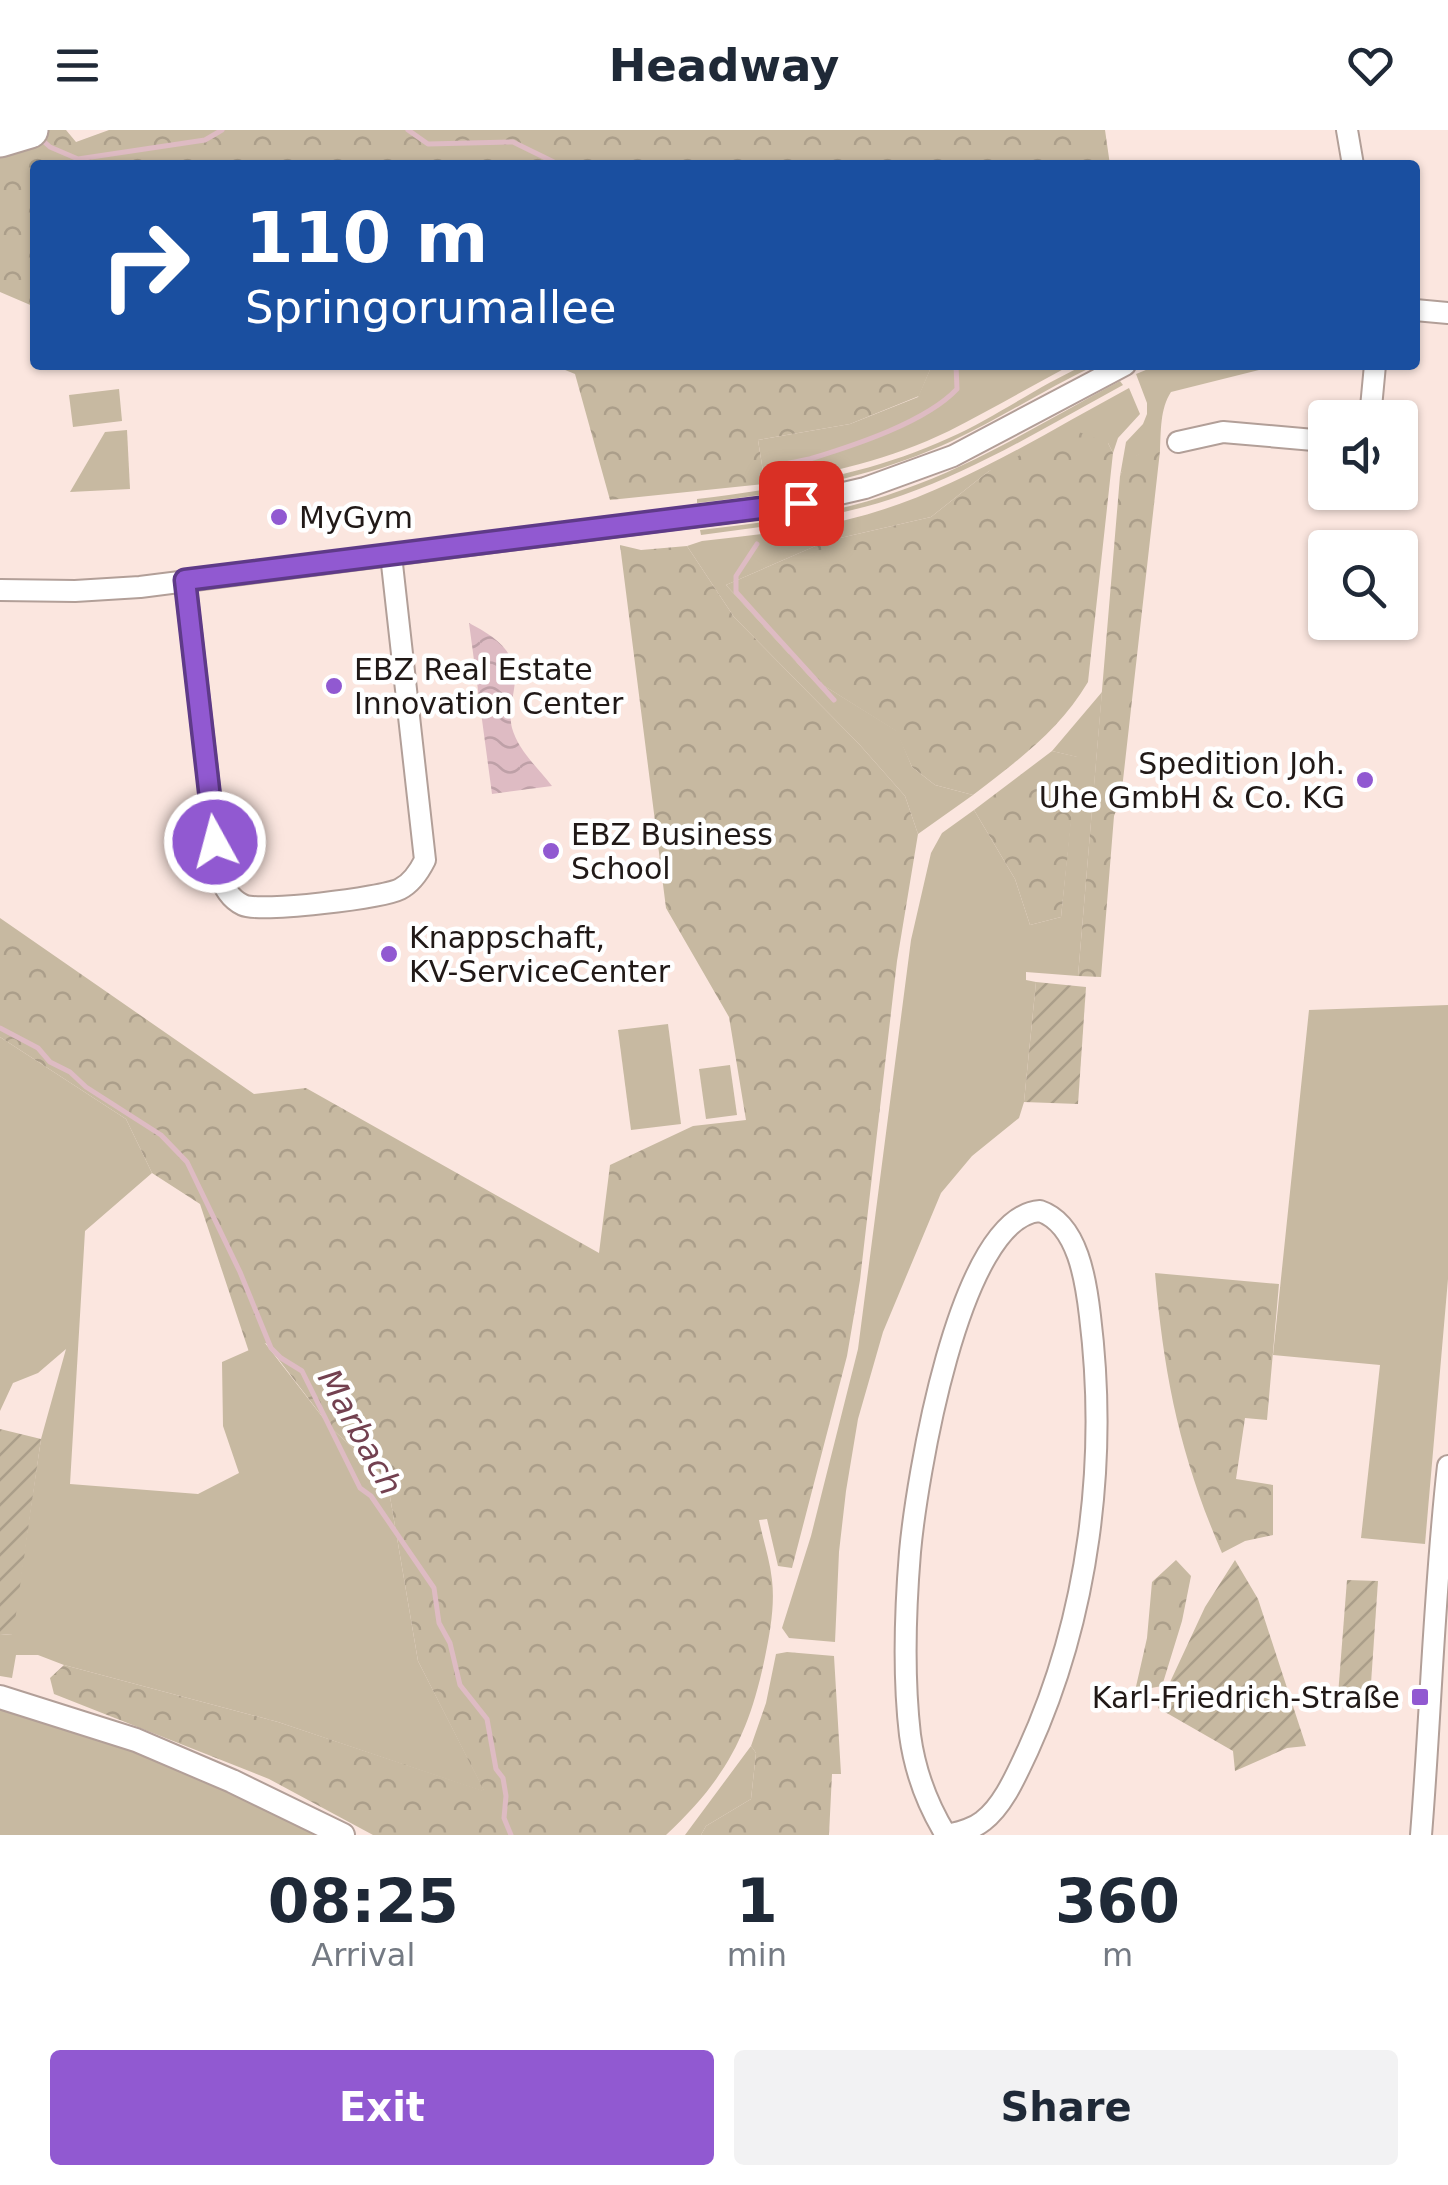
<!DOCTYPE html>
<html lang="en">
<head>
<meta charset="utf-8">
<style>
  body { margin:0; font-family:"DejaVu Sans",sans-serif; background:#f2f2f3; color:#1f2937; height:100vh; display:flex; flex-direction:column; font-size:38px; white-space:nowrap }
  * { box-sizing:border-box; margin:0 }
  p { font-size:32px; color:#747a83 }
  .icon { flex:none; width:55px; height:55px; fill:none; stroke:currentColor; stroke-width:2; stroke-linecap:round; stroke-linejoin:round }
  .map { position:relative; height:1705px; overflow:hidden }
  .panel { display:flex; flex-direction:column; background:#fff; flex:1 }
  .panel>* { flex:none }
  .hud { position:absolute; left:30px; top:30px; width:1390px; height:210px; border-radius:10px; box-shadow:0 2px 8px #0004; background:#1a4fa0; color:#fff; overflow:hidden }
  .tools { position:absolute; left:1308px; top:270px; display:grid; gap:20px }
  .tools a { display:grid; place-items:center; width:110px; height:110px; border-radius:10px; background:#fff; box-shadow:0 2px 8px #0004; font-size:50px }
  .pin { position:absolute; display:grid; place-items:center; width:85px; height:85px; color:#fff; margin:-42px; border-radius:20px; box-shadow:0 5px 15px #0006 }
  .me { position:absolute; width:110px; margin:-55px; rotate:353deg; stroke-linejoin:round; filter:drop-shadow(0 0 8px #0008) }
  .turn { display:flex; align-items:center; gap:35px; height:210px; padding:0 50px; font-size:45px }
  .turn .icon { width:130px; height:130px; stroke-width:2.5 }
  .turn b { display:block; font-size:70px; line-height:85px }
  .eta { display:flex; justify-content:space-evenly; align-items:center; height:170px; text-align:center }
  .eta b { font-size:60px; font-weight:800; line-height:70px }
  .cta { display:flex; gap:20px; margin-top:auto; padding:20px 50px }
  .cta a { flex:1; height:115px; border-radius:10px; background:#9159d1; color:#fff; font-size:40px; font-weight:800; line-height:115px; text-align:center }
  .cta a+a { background:#f2f2f3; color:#1f2937 }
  header { display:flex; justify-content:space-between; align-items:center; height:130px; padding:0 50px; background:#fff; font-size:45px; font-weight:800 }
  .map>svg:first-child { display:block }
  .green { fill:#c7b9a1 }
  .forest { fill:url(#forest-crowns) }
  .garden { fill:url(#garden-furrows) }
  .water { fill:url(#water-waves) }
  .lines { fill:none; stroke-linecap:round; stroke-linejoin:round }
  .stream { stroke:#debbc3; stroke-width:5 }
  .minor-casing { stroke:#b29f98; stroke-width:24 }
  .tertiary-casing { stroke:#b29f98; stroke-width:26 }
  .motorway-casing { stroke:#b29f98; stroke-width:39 }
  .minor { stroke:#fff; stroke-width:20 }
  .tertiary { stroke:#fff; stroke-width:22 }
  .motorway { stroke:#fff; stroke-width:35 }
  .route-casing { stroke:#5e3a88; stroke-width:25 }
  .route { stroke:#9159d1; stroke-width:18 }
  .poi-dot { fill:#9159d1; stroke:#fff; stroke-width:4 }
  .labels { text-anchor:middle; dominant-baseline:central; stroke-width:9; stroke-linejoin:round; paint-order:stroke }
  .poi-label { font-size:30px; fill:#211917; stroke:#fff; text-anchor:start }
  .water-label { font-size:32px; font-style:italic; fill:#734150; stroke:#fff }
</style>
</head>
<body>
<header><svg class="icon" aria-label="menu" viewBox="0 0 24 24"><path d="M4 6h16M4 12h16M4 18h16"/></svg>Headway<svg class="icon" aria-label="heart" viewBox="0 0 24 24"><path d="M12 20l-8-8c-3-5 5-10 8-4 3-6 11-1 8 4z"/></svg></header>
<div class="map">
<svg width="1448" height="1705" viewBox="0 0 1448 1705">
  <defs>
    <pattern id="forest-crowns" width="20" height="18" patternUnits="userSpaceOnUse" patternTransform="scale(2.5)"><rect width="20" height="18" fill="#c7b9a1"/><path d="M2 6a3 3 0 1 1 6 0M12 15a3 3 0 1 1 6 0" fill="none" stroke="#ab9e8a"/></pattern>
    <pattern id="garden-furrows" width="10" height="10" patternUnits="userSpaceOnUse" patternTransform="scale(2.5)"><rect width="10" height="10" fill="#c7b9a1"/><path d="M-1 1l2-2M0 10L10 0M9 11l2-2" fill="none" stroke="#ab9e8a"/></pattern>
    <pattern id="water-waves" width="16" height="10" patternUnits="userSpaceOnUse" patternTransform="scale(2.5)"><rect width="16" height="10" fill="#debbc3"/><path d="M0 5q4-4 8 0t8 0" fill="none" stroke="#bea0a7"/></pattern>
  </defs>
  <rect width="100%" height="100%" fill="#fbe6df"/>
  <!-- green -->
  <g class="green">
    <path d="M 932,235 L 1071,235 C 1030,257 990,280 949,301 C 891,329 828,344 765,354 L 758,310 L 850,294 L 918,267 Z"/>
    <path d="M 1085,235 L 1096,235 C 1047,258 1001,288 952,311 C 870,349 786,363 697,373 L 697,369 C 784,358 868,345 949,308 C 996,287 1038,256 1085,235 Z"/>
    <path d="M 1158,235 L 1279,235 L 1171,262 C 1160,279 1161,301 1160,321 C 1140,321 1128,327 1120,346 L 1126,312 L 1143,294 L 1147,284 L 1147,273 L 1136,244 Z"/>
    <path d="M 1120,251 L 1123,255 C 1051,294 980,338 903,365 C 838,388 769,396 701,405 L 700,400 C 768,392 837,384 902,360 C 979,333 1048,289 1120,251 Z"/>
    <path d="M 1129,258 L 1140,284 L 1118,308 L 1113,323 L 1108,313 L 989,341 L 931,387 L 827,411 L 726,455 L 810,547 L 897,601 L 912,637 L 935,655 L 973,665 L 918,704 L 905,666 L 859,614 L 734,487 L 687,416 L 702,411 C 750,405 799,401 846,390 C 947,366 1038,307 1129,258 Z"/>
    <polygon points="119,259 122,291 73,297 69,265"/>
    <polygon points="127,300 130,359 70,362 105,302"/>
    <polygon points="1102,562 1078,846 1026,842 1026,850 1036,852 1024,972 1019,988 972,1026 941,1063 883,1202 858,1289 846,1361 839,1422 835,1512 789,1508 782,1498 811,1406 858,1219 911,810 931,723 942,703 974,680 1015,749 1030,795 1061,787 1077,627 1052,621"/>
    <polygon points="1448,875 1448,1149 1425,1414 1361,1408 1380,1235 1273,1225 1309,880"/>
    <polygon points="668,894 681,994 631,1000 618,900"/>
    <polygon points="0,907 126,989 152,1043 85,1101 70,1354 198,1364 239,1343 223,1296 222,1232 265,1213 331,1298 387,1349 418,1531 485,1662 278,1592 64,1535 38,1525 16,1525 12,1548 0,1546 0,1504 12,1505 41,1309 66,1219 38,1243 13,1253 0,1281"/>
    <polygon points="730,935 737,985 706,989 699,939"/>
    <polygon points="0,1578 127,1618 208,1651 319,1705 0,1705"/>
    <polygon points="751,1616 756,1623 751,1669 706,1696 701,1705 685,1705"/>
  </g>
  <!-- forest -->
  <g class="forest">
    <polygon points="0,0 66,0 76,12 109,0 1105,0 1110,35 35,35 35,177 0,162"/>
    <polygon points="553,235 932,235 919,266 850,294 758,310 765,354 610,370 575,244"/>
    <path d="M 1071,299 L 1108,313 L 1113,323 L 1088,552 C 1059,601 1017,631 973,665 L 935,655 L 912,637 L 896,601 L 810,547 L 726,455 L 827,411 L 931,387 L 989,341 Z"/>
    <polygon points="1146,320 1160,321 1121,668 1114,686 1101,847 1078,846 1120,346 1126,331"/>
    <path d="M 620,415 L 641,420 L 687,416 L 734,487 L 859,614 L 905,666 L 918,704 L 897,831 L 860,1150 L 847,1226 L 792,1438 L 778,1436 L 767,1389 L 759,1390 C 763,1410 770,1430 772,1450 C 775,1475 770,1503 765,1527 C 749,1605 725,1650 666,1705 L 373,1705 L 269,1649 L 54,1564 L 50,1548 L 64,1535 L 278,1592 L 484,1661 L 418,1531 L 387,1349 L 331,1298 L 266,1213 L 249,1222 L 200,1074 L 152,1043 L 126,989 L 0,907 L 0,788 L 254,964 L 306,958 L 599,1123 L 610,1035 L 693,996 L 746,990 L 729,887 L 666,778 Z"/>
    <polygon points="1052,621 1078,627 1061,787 1030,795 1015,749 974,680"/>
    <path d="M 1155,1143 L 1279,1154 L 1267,1290 L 1245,1288 L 1236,1349 L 1273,1355 L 1273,1405 L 1245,1411 L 1222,1423 C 1180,1326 1164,1247 1155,1143 Z"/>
    <polygon points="1176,1430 1191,1446 1182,1491 1162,1556 1135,1561 1147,1508 1152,1452"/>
    <polygon points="787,1522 834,1526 841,1644 832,1644 829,1705 701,1705 706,1696 751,1669 756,1623 751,1616 766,1573 776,1524"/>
  </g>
  <!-- garden -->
  <g class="garden">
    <polygon points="1036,852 1086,857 1078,974 1024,972"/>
    <polygon points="0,1299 41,1309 13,1505 0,1504"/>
    <polygon points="1235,1430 1258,1469 1306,1616 1287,1618 1235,1641 1233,1621 1158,1578 1205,1477"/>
    <polygon points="1347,1450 1378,1451 1370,1568 1338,1565"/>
  </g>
  <!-- water -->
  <path class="water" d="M 469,493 C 492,505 517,520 515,550 C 514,567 508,581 512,598 C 518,620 538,638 552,656 L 492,664 Z"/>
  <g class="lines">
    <!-- stream -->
    <g class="stream">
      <polyline points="408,0 428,14 513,12 560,35"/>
      <polyline points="40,8 50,17 78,29 205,10 222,0"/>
      <path d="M 767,341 C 780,332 797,333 813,328 C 855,315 926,292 957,259 L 956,235"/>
      <polyline points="757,414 736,446 736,462 834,570"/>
      <polyline points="0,898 38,918 50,932 70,942 86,957 161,1005 187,1032 240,1142 271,1218 281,1228 302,1241 360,1358 371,1366 434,1458 439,1493 450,1513 460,1555 487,1589 496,1639 503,1648 506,1666 504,1688 511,1705"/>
    </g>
    <defs>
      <g id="minor">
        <polyline points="1347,0 1353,35"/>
        <polyline points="1415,180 1448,183"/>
        <polyline points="1370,288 1375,235"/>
        <polyline points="1178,312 1223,302 1325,311"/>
        <path d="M 185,450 L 219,745 C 224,757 230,769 243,775 C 260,783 382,768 400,759 C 412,753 419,742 425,730 L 391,425"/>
        <polyline points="0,460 75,461 140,457 801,373 865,358 953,326 1125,235"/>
        <path d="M 946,1705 C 927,1674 915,1642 910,1605 C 903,1545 905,1483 910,1422 C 916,1355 958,1086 1040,1081 C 1078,1094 1086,1151 1090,1186 C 1108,1331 1089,1486 1028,1620 C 1017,1643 1004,1675 983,1691 C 973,1699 960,1702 948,1705"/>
        <path d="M 1421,1705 C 1431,1582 1434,1459 1448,1336"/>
      </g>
      <polyline id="tertiary" points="0,1567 136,1610 232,1651 343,1705"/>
      <polyline id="motorway" points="0,9 30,0"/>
    </defs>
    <!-- minor casing -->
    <use href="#minor" class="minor-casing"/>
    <!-- tertiary casing -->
    <use href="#tertiary" class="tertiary-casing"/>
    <!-- motorway casing -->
    <use href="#motorway" class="motorway-casing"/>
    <!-- minor -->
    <use href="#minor" class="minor"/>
    <!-- tertiary -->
    <use href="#tertiary" class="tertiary"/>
    <!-- motorway -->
    <use href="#motorway" class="motorway"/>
  </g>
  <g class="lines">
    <defs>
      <polyline id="route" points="215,712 185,450 801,373"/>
    </defs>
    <!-- route casing -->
    <use href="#route" class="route-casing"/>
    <!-- route -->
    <use href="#route" class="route"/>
  </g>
  <!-- markers -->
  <g class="poi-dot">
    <circle cx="279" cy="387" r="10"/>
    <circle cx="334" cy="556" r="10"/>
    <circle cx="1365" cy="650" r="10"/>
    <circle cx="551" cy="721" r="10"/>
    <circle cx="389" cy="824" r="10"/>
    <rect x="1410" y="1557" width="20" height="20" rx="5"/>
  </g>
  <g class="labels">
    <!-- poi labels -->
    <g class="poi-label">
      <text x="299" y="387">MyGym</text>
      <text x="354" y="539">EBZ Real Estate<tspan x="354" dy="34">Innovation Center</tspan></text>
      <text x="1345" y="633" text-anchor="end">Spedition Joh.<tspan x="1345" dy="34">Uhe GmbH &amp; Co. KG</tspan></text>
      <text x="571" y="704">EBZ Business<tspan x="571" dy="34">School</tspan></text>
      <text x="409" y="807">Knappschaft,<tspan x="409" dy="34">KV-ServiceCenter</tspan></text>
      <text x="1400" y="1567" text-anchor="end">Karl-Friedrich-Straße</text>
    </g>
    <!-- water labels -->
    <g class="water-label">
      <text transform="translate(360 1302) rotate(61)">Marbach</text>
    </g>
  </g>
</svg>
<div class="tools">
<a><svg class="icon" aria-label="sound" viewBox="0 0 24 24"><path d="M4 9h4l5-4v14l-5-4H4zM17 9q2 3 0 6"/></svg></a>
<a><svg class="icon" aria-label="search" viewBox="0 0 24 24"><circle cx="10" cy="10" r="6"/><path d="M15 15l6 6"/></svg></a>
</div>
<div class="pin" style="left:801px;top:373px;background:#d93025"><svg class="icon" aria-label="arrive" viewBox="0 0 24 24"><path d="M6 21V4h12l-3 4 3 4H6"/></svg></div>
<svg class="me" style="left:215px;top:712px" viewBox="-20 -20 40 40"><circle r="17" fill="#9159d1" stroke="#fff" stroke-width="3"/><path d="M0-11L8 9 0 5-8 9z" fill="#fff"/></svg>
<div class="hud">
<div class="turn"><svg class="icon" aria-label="right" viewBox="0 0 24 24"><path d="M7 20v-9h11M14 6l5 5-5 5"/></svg><div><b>110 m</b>Springorumallee</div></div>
</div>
</div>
<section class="panel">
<div class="eta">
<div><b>08:25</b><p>Arrival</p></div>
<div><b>1</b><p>min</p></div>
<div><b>360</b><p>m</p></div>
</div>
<div class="cta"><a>Exit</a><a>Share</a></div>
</section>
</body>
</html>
